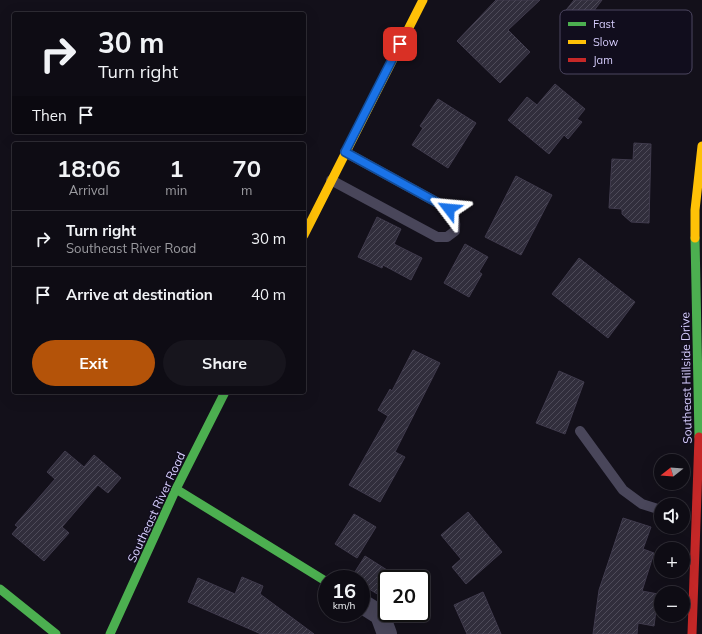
<!DOCTYPE html>
<html lang="en">
<head>
<meta charset="utf-8">
<style>
  body { margin:0; font-family:Mulish,sans-serif; background:#17151d; color:#f1f3f6; height:100vh; display:flex; flex-direction:column; font-size:15px; white-space:nowrap }
  * { box-sizing:border-box; margin:0 }
  p { font-size:13px; color:#9b9ba0 }
  .icon { flex:none; width:22px; height:22px; fill:none; stroke:currentColor; stroke-width:2; stroke-linecap:round; stroke-linejoin:round }
  .map { position:relative; flex:1; overflow:hidden }
  .sheet { position:absolute; left:12px; top:142px; width:294px; height:252px; display:flex; flex-direction:column; background:#0e0c14; border-radius:4px; box-shadow:0 4px 16px #0002,0 0 0 1px #2e2c34 }
  .sheet>* { flex:none }
  .guide { position:absolute; left:12px; top:12px; width:294px; height:122px; border-radius:4px; box-shadow:0 4px 16px #0002,0 0 0 1px #2e2c34; background:#0e0c14; color:#f1f3f6; overflow:hidden }
  .needle { width:26px; rotate:253deg }
  .controls { position:absolute; left:654px; top:454px; display:grid; gap:8px }
  .controls a { display:grid; place-items:center; width:36px; height:36px; border-radius:50%; background:#0e0c14; box-shadow:0 4px 16px #0002,0 0 0 1px #2e2c34; font-size:20px }
  .speed { position:absolute; left:318px; top:570px; display:flex; gap:8px; font-size:20px; font-weight:700; text-align:center }
  .speed>* { display:grid; place-content:center; width:52px; height:52px; border-radius:50%; background:#0e0c14; box-shadow:0 4px 16px #0002,0 0 0 1px #2e2c34; line-height:1 }
  .speed small { font-size:10px; font-weight:400 }
  .speed .limit { border:2px solid #111; border-radius:6px; background:#fff; color:#111 }
  .pin { position:absolute; display:grid; place-items:center; width:34px; height:34px; color:#fff; margin:-17px; border-radius:8px; box-shadow:0 2px 6px #0006 }
  .me { position:absolute; width:44px; margin:-22px; rotate:299deg; stroke-linejoin:round; filter:drop-shadow(0 0 3px #0008) }
  .turn { display:flex; align-items:center; gap:14px; height:84px; padding:0 20px; font-size:18px }
  .turn .icon { width:52px; height:52px; stroke-width:2.5 }
  .turn b { display:block; font-size:28px; line-height:34px }
  .then { display:flex; align-items:center; height:38px; padding:0 20px; background:#0003; gap:8px; font-size:15px }
  .eta { display:flex; justify-content:space-evenly; align-items:center; height:68px; text-align:center }
  .eta b { font-size:24px; font-weight:700; line-height:28px }
  .action { display:flex; gap:8px; margin-top:auto; padding:8px 20px }
  .action a { flex:1; height:46px; border-radius:24px; background:#b45309; color:#fff; font-size:16px; font-weight:700; line-height:46px; text-align:center }
  .action a+a { background:#17151d; color:#f1f3f6 }
  ul { padding:0; list-style:none }
  li { display:flex; align-items:center; gap:12px; height:56px; padding:0 20px; border-top:1px solid #2e2c34 }
  li div { flex:1 }
  li b { display:block; font-size:15px }
  li em { font-style:normal }
  .map>svg:first-child { display:block }
  .building { fill:url(#building-hatch); stroke:#403b4d }
  .lines { fill:none; stroke-linecap:round; stroke-linejoin:round }
  .lane { stroke:#49465a; stroke-width:10 }
  .street { stroke:#49465a; stroke-width:20 }
  .fast { stroke:#4caf50; stroke-width:9 }
  .slow { stroke:#ffc107; stroke-width:9 }
  .jam { stroke:#c62828; stroke-width:9 }
  .route-casing { stroke:#114b97; stroke-width:10 }
  .route { stroke:#1a73e8; stroke-width:7 }
  .labels { text-anchor:middle; dominant-baseline:central; stroke-width:3; stroke-linejoin:round; paint-order:stroke }
  .street-label { font-size:12px; fill:#d5ccfc; stroke:#110d1d }
  .key { fill:#110d1d; stroke:#4c4660; stroke-width:1 }
  .key-label { font-size:11px; fill:#d5ccfc }
</style>
</head>
<body>
<div class="map">
<svg width="702" height="634" viewBox="0 0 702 634">
  <defs>
    <pattern id="building-hatch" width="6" height="6" patternUnits="userSpaceOnUse"><rect width="6" height="6" fill="#312e3c"/><path d="M-1 1l2-2M0 6l6-6M5 7l2-2" fill="none" stroke="#4e4b59"/></pattern>
  </defs>
  <rect width="100%" height="100%" fill="#13101a"/>
  <!-- building -->
  <g class="building">
    <polygon points="496,0 540,0 508,30 530,52 500,83 457,41"/>
    <polygon points="574,0 602,0 581,28 563,14"/>
    <polygon points="555,84 585,109 577,119 582,122 568,139 564,135 549,154 508,120 527,97 537,105"/>
    <polygon points="438,99 476,123 448,168 412,145 423,128 420,126"/>
    <polygon points="634,143 651,144 649,223 631,222 622,214 622,209 609,208 612,159 633,160"/>
    <polygon points="516,176 552,195 521,255 485,237"/>
    <polygon points="377,217 401,229 394,244 422,258 411,280 383,265 382,268 358,257"/>
    <polygon points="465,244 488,257 479,272 482,274 469,297 444,283"/>
    <polygon points="579,258 635,302 608,338 552,294"/>
    <polygon points="413,350 440,363 395,452 405,457 380,502 349,485 388,416 378,410 390,389 392,391"/>
    <polygon points="559,371 584,382 565,434 536,423"/>
    <polygon points="65,451 84,467 94,455 121,478 108,493 98,485 62,527 69,533 44,561 12,534 18,527 15,525 55,479 47,472"/>
    <polygon points="468,512 502,552 466,584 452,567 461,559 441,535"/>
    <polygon points="354,514 376,527 357,558 335,544"/>
    <polygon points="623,518 651,527 643,549 654,553 642,591 658,594 654,626 638,623 637,634 593,634 599,590"/>
    <polygon points="365,556 387,570 387,600 361,584 361,579 351,578"/>
    <polygon points="242,577 263,586 260,594 314,634 261,634 188,602 198,578 235,594"/>
    <polygon points="483,592 501,634 467,634 454,605"/>
  </g>
  <g class="lines">
    <!-- lane -->
    <g class="lane">
      <path d="M 331,180 L 437,237 L 447,237 L 455,231 C 456,222 455,216 449,209 L 345,152"/>
      <polyline points="580,431 623,490 642,504 661,510"/>
    </g>
    <!-- street -->
    <polyline class="street" points="361,603 380,615 387,634"/>
    <!-- fast -->
    <g class="fast">
      <polyline points="695,238 699,437"/>
      <polyline points="176,489 327,582"/>
      <polyline points="0,589 56,634"/>
      <polyline points="110,634 176,489 225,392"/>
    </g>
    <!-- slow -->
    <g class="slow">
      <polyline points="304,235 423,0"/>
      <polyline points="695,238 695,210 702,146"/>
    </g>
    <!-- jam -->
    <polyline class="jam" points="692,634 699,437"/>
  </g>
  <g class="lines">
    <defs>
      <polyline id="route" points="400,44 345,152 449,209"/>
    </defs>
    <!-- route casing -->
    <use href="#route" class="route-casing"/>
    <!-- route -->
    <use href="#route" class="route"/>
  </g>
  <g class="labels">
    <!-- street labels -->
    <g class="street-label">
      <text transform="translate(686 378) rotate(-91)">Southeast Hillside Drive</text>
      <text transform="translate(156 507) rotate(-65)">Southeast River Road</text>
    </g>
  </g>
  <!-- legend -->
  <rect x="560" y="10" width="132" height="64" rx="6" class="key"/>
  <rect x="568" y="22" width="18" height="4" fill="#4caf50"/>
  <rect x="568" y="40" width="18" height="4" fill="#ffc107"/>
  <rect x="568" y="58" width="18" height="4" fill="#c62828"/>
  <g class="key-label">
    <text x="593" y="28">Fast</text>
    <text x="593" y="46">Slow</text>
    <text x="593" y="64">Jam</text>
  </g>
</svg>
<div class="controls">
<a><svg class="needle" viewBox="-14 -14 28 28"><path d="M0-13l5 13h-10z" fill="#e53935"/><path d="M0 13l5-13h-10z" fill="#9b9ba0"/></svg></a>
<a><svg class="icon" aria-label="sound" viewBox="0 0 24 24"><path d="M4 9h4l5-4v14l-5-4H4zM17 9q2 3 0 6"/></svg></a>
<a>+</a>
<a>−</a>
</div>
<div class="speed"><div>16<small>km/h</small></div><div class="limit">20</div></div>
<div class="pin" style="left:400px;top:44px;background:#d93025"><svg class="icon" aria-label="arrive" viewBox="0 0 24 24"><path d="M6 21V4h12l-3 4 3 4H6"/></svg></div>
<svg class="me" style="left:449px;top:209px" viewBox="-20 -20 40 40"><path d="M0-17L14 15 0 8-14 15z" fill="#1a73e8" stroke="#fff" stroke-width="4"/></svg>
<div class="guide">
<div class="turn"><svg class="icon" aria-label="right" viewBox="0 0 24 24"><path d="M7 20v-9h11M14 6l5 5-5 5"/></svg><div><b>30 m</b>Turn right</div></div>
<div class="then">Then<svg class="icon" aria-label="arrive" viewBox="0 0 24 24"><path d="M6 21V4h12l-3 4 3 4H6"/></svg></div>
</div>
<section class="sheet">
<div class="eta">
<div><b>18:06</b><p>Arrival</p></div>
<div><b>1</b><p>min</p></div>
<div><b>70</b><p>m</p></div>
</div>
<ul>
<li><svg class="icon" aria-label="right" viewBox="0 0 24 24"><path d="M7 20v-9h11M14 6l5 5-5 5"/></svg><div><b>Turn right</b><p>Southeast River Road</p></div><em>30 m</em></li>
<li><svg class="icon" aria-label="arrive" viewBox="0 0 24 24"><path d="M6 21V4h12l-3 4 3 4H6"/></svg><div><b>Arrive at destination</b></div><em>40 m</em></li>
</ul>
<div class="action"><a>Exit</a><a>Share</a></div>
</section>
</div>
</body>
</html>
